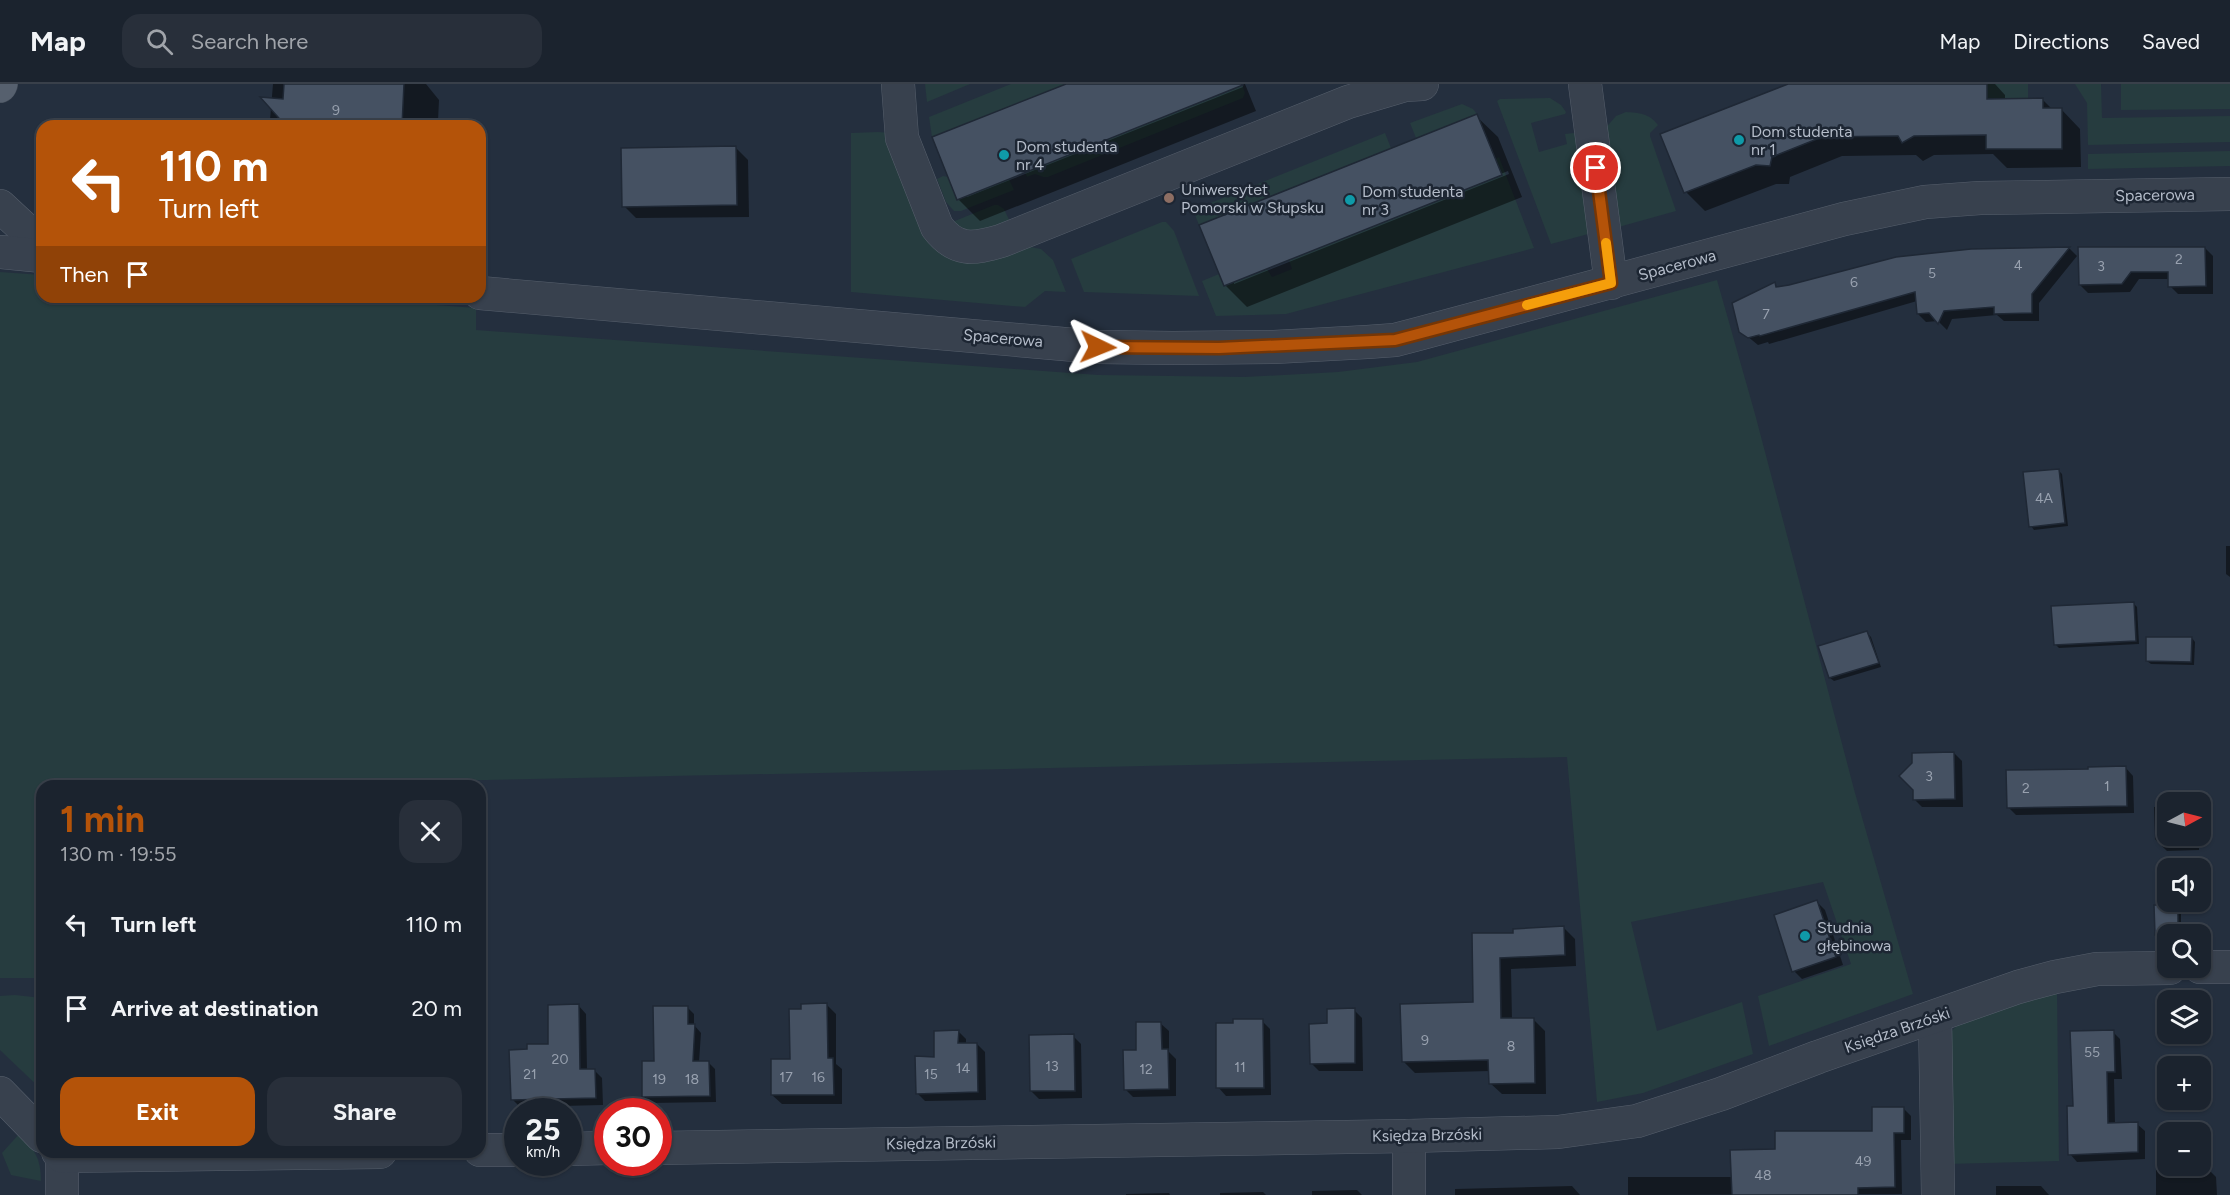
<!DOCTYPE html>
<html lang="en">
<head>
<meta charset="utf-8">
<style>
  body { margin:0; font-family:Figtree,sans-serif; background:#282f3a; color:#f1f3f6; height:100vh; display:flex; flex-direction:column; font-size:22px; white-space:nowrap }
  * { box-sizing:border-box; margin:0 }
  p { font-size:20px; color:#a0a4aa }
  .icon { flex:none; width:33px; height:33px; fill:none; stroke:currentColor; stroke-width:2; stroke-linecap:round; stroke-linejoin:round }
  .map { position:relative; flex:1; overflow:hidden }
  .details { position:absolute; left:36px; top:696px; width:450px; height:378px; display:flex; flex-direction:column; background:#1b232e; border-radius:18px; box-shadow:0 2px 4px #0004,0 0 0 2px #39404a }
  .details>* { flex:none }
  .top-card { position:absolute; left:36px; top:36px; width:450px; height:183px; border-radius:18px; box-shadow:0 2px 4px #0004,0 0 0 2px #39404a; background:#b45309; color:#fff; overflow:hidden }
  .needle { width:39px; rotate:83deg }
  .fabs { position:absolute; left:2157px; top:708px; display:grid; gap:12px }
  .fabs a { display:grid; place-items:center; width:54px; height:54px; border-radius:12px; background:#1b232e; box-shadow:0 2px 4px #0004,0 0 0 2px #39404a; font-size:30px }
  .speed { position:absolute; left:504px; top:1014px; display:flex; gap:12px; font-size:30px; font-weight:700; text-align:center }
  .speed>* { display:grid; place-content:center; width:78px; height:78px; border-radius:50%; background:#1b232e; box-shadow:0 2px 4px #0004,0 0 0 2px #39404a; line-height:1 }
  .speed small { font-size:15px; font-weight:400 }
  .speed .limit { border:9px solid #d22; background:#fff; color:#111 }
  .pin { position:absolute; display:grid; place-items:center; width:51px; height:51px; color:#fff; margin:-26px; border:3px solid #fff; border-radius:50%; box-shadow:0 2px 6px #0007 }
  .me { position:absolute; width:66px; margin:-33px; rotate:92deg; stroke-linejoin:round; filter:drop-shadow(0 0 4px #0008) }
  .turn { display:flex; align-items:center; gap:21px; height:126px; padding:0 24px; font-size:27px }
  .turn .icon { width:78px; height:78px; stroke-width:2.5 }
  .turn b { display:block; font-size:42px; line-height:51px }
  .then { display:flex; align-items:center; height:57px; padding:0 24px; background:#0003; gap:12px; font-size:22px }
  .round { display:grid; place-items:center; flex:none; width:63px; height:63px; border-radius:18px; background:#282f3a }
  .headline { display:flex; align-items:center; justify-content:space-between; height:102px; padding:0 24px }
  h1 { font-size:36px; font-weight:700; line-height:45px; color:#b45309 }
  .action { display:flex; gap:12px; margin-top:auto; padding:12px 24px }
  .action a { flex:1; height:69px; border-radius:18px; background:#b45309; color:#fff; font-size:24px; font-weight:700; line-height:69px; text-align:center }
  .action a+a { background:#282f3a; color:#f1f3f6 }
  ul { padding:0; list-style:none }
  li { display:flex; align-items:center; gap:18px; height:84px; padding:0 24px }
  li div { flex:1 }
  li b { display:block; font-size:22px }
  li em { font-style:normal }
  header { display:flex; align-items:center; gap:36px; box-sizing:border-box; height:84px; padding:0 30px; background:#1b232e; border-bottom:2px solid #39404a }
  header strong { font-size:28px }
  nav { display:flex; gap:33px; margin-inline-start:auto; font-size:21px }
  .search { width:420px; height:54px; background:#282f3a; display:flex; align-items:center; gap:15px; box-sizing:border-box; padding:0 21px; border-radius:18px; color:#a0a4aa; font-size:22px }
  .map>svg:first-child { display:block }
  .green { fill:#263c3f }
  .shadow { fill:#0007; fill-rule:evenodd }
  .building { fill:#455162; stroke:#1f2835; stroke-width:1.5 }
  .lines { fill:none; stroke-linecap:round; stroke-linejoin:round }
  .minor-casing { stroke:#565f6c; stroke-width:34 }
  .major-casing { stroke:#414a57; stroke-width:34 }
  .minor { stroke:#38414e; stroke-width:33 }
  .major { stroke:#56606e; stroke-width:33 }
  .route-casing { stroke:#753606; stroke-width:15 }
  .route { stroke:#b45309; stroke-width:10 }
  .slow { stroke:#f59e0b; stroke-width:10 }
  .culture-dot { fill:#0f9aa8; stroke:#1d2633; stroke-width:2 }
  .education-dot { fill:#8d6e63; stroke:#1d2633; stroke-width:2 }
  .labels { text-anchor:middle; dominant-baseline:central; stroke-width:5; stroke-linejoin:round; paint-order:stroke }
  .number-label { font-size:14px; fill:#98a1af }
  .poi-label { font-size:16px; fill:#b4bcc9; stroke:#1d2633; text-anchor:start }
  .street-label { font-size:16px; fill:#b4bcc9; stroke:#1d2633 }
</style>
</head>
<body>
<header>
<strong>Map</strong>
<div class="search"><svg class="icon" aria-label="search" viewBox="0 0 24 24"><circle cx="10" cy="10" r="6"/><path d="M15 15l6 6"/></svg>Search here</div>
<nav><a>Map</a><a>Directions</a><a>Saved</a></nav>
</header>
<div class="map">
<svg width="2230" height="1111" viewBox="0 0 2230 1111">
  <rect width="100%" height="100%" fill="#242f3e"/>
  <!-- green -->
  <g class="green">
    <polygon points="925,0 970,0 927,18"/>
    <polygon points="1011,0 1066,0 932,53 929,33"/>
    <polygon points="1233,0 1242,0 1245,9 1243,14 1048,93 1043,93 1035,90 1027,93 1025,88 1235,5"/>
    <polygon points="1987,0 2028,0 2028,24 1987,25"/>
    <polygon points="2075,0 2101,0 2102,34 2230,32 2230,58 2088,61 2087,19"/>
    <polygon points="2121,0 2230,0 2230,25 2121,26"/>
    <polygon points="1550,14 1561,21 1566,28 1565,30 1531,39 1539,68 1567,60 1565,50 1574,49 1577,51 1592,149 1551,160 1497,17 1500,15"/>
    <polygon points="1462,20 1473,25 1477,30 1416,54 1410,39"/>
    <path d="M 1626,28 C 1639,29 1649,29 1658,41 L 1650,49 L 1650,52 L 1676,127 L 1615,144 L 1604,46 L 1616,32 Z"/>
    <polygon points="878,48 891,49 922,142 1041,165 1053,176 1066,208 1045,207 1025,223 851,208 851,49"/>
    <polygon points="1385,49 1391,64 1199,141 1193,126"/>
    <polygon points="2230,67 2230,82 2088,85 2088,70"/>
    <polygon points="1499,73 1534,164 1286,230 1216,232 1202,197 1219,190 1224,202 1267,185 1272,193 1292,185 1289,176 1501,91 1495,75"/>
    <polygon points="943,92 948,93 957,115 1009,95 1014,106 961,127 954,127 946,118 937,95"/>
    <polygon points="994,121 998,121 1004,125 1011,140 981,152 950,139"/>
    <polygon points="1162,138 1166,138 1174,147 1199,212 1084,208 1071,175"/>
    <polygon points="0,188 42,191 42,213 332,213 476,224 476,246 1098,291 1245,293 1338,288 1417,278 1717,196 1755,330 1855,709 1913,910 1769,962 1758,912 1851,880 1823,798 1631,838 1657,947 1742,918 1753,970 1643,1009 1597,1018 1567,673 204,702 42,702 42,894 0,894"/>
    <polygon points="2057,907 2059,1077 1947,1080 1950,949 1960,938"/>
    <polygon points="15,911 42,914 42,1006 0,966 0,912"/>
    <path d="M 20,1049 C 34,1066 41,1073 41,1097 L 11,1091 L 2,1069 Z"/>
  </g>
  <!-- shadow -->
  <g class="shadow">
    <polygon points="273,0 426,0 439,16 438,37 424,36 424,42 276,42 270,36"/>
    <path d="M 1070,0 L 1245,0 L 1256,27 L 980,137 L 958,115 ZM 1242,0 L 1243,3 L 967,113 L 967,110 Z"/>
    <polygon points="1792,0 1995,0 2005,11 2005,16 2043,16 2052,25 2061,25 2080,45 2081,83 2007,84 1993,70 1934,71 1923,77 1916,71 1842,72 1790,93 1789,100 1776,100 1705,127 1686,108"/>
    <path d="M 1476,32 L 1498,53 L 1522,113 L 1247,223 L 1225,201 ZM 1508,87 L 1509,90 L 1234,200 L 1234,196 Z"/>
    <polygon points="736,64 748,76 749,133 636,134 624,122"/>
    <polygon points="2205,164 2213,172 2213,210 2178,210 2170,202 2170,195 2139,195 2130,208 2088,209 2080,201"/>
    <polygon points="2070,165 2077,172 2039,219 2039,237 2004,237 1997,231 1952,235 1947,246 1938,237 1926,238 1918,230 1917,217 1769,260 1768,258 1758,261 1741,247 1774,200 1779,204 1971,166"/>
    <polygon points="2058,386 2062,390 2068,442 2034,446 2031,442"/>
    <polygon points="2226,462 2230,462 2230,493 2226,490"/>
    <polygon points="2133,519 2137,523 2139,560 2059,564 2055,560"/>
    <polygon points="1867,549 1871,553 1881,583 1834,597 1830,594 1820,563"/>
    <polygon points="2192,554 2195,558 2194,581 2151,580 2147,577"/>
    <polygon points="1954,669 1962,677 1963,723 1922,723 1914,715"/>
    <polygon points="2125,683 2133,692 2134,729 2016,731 2008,723 2090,687"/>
    <polygon points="2168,722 2168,752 2199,752 2199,766 2167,767 2155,755 2154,723"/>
    <polygon points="1817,818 1825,826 1843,881 1802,895 1794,887"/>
    <polygon points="2178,822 2181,826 2181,850 2168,850 2168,854 2160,854 2156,850"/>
    <polygon points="1563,843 1575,855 1576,882 1511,885 1512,936 1533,935 1545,947 1546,1010 1502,1010 1490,999 1490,987 1415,989 1403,977 1475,919 1474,850 1515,851"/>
    <polygon points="578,921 586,930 587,986 594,986 602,994 603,1021 520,1023 512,1015 528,967 549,961"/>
    <polygon points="827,921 836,930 836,980 842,985 842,1020 782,1020 772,1011 791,976 802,926"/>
    <polygon points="687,923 694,930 694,941 701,949 699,978 708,978 715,985 716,1018 651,1019 644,1013 655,978"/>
    <polygon points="1354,926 1362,934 1363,987 1319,987 1311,979 1329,941"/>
    <polygon points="1262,937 1270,945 1271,1011 1226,1012 1218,1003"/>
    <polygon points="1160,939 1169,947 1169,968 1176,975 1176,1012 1133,1013 1125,1005 1137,967"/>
    <polygon points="958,947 966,955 966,960 977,960 985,968 986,1016 925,1017 917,1009 935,974"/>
    <polygon points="2113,948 2120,955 2122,995 2114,995 2115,1040 2137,1040 2145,1047 2145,1075 2077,1078 2070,1070 2074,1023"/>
    <polygon points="1073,952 1081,960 1082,1014 1039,1015 1031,1007"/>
    <polygon points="1903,1024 1911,1032 1911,1056 1901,1056 1902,1110 1628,1111 1628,1093 1733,1093 1776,1067 1874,1048"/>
    <polygon points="2156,1086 2209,1086 2216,1093 2217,1111 2156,1111"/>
    <polygon points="1572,1102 1580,1111 1455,1111 1455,1105"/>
    <polygon points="1996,1102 2041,1102 2049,1111 1996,1111"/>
    <polygon points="1357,1106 1362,1111 1312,1111 1312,1107"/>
    <polygon points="1263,1108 1266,1111 1220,1111 1220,1109"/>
    <polygon points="1169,1109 1170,1111 1126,1111 1126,1110"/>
  </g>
  <!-- building -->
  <g class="building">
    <polygon points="284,0 404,0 402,42 286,42 260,13 283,15"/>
    <polygon points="1066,0 1243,0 1243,1 957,116 932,53"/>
    <polygon points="1788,0 1987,0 1987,15 2043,14 2043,24 2062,24 2062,65 1986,65 1986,51 1914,52 1902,59 1898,52 1822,53 1772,73 1770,82 1756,81 1684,109 1660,50"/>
    <polygon points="1477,30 1502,91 1224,202 1199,141"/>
    <polygon points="736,62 737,121 622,123 621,64"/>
    <polygon points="2070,163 2032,210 2032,229 1994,230 1994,223 1944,227 1938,240 1929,229 1917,230 1915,208 1760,252 1759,251 1748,254 1739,248 1732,219 1775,198 1776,203 1789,201 1896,173 1971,165"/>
    <polygon points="2078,163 2205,163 2206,202 2168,203 2168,188 2131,188 2122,200 2079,201"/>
    <polygon points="2059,385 2065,439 2029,443 2023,388"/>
    <polygon points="2134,518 2136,557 2054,561 2051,522"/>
    <polygon points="1867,547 1879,579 1829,594 1818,562"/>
    <polygon points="2146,553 2192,553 2191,578 2146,577"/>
    <polygon points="1954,668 1955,715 1913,716 1913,706 1899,692 1912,679 1912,669"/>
    <polygon points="2126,682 2127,722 2007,724 2006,686 2088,685 2088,683"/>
    <polygon points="1817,816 1836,873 1792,888 1774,831"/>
    <polygon points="2154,821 2178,821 2178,850 2155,851"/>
    <polygon points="1564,842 1565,871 1500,874 1501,934 1534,934 1535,999 1489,1000 1488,976 1402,978 1400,920 1473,918 1472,849 1513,849 1513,845"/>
    <polygon points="827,919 828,974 833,974 834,1011 771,1011 771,975 790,975 789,925 801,925 801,920"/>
    <polygon points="579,920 580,985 595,985 596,1014 511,1016 509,966 527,965 527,960 548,960 548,921"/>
    <polygon points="653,922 688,922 688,940 695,940 693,977 709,977 710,1012 642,1013 642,977 654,977"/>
    <polygon points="1355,924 1355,979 1310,980 1309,940 1327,939 1327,925"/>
    <polygon points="1233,935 1263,935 1264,1004 1216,1004 1216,939 1233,939"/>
    <polygon points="1136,938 1161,938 1162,965 1168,965 1169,1005 1124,1006 1123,966 1136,966"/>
    <polygon points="959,946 958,959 977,959 978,1008 916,1010 915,972 934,973 934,947"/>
    <polygon points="2114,946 2115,988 2107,988 2108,1039 2138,1038 2138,1068 2068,1071 2067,1022 2073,1022 2070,947"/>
    <polygon points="1074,950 1075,1007 1030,1007 1029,951"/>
    <polygon points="1872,1023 1904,1023 1904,1049 1894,1049 1895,1103 1858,1104 1858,1111 1732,1111 1730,1066 1775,1065 1775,1047 1872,1047"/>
  </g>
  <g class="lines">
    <defs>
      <g id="minor">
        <path d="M 898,0 L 902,54 L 937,143 C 956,168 973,165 1001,157 L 1348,18 L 1405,1 L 1422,0"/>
        <polyline points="1585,0 1611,199"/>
        <polyline points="0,122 42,161"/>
        <polyline points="0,168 42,172"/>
        <polyline points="480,209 1098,263 1173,264 1274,263 1367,258 1395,256 1418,250 1844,135 1925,118 1980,114 2230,110"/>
        <polyline points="2200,883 2230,883"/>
        <polyline points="1935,933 1938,1111"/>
        <polyline points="0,1009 42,1052"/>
        <polyline points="1409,1052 1409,1111"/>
        <polyline points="658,1064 1409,1052 1558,1048 1637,1037 1721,1010 1818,973 2018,903 2055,893 2097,885 2170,884"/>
        <polyline points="568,1065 608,1064"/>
        <polyline points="480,1066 518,1066"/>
        <polyline points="58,1068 62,1072 62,1111"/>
        <polyline points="62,1072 380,1068"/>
      </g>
      <polyline id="major" points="0,2 1,0"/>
    </defs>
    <!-- minor casing -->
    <use href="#minor" class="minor-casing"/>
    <!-- major casing -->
    <use href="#major" class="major-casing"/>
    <!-- minor -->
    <use href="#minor" class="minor"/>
    <!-- major -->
    <use href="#major" class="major"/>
  </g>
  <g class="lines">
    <defs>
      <polyline id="route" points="1098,263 1219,264 1395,256 1611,199 1596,84"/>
    </defs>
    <!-- route casing -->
    <use href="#route" class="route-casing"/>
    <!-- route -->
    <use href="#route" class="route"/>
    <!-- slow -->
    <polyline class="slow" points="1527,221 1611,199 1606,159"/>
  </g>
  <!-- markers -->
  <g class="culture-dot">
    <circle cx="1739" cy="56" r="6"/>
    <circle cx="1004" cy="71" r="6"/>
    <circle cx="1350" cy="116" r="6"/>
    <circle cx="1805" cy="852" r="6"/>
  </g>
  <circle class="education-dot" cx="1169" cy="114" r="6"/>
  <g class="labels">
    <!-- number labels -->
    <g class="number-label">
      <text x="336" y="26">9</text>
      <text x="2179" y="175">2</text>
      <text x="2018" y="181">4</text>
      <text x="2101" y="182">3</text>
      <text x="1932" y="189">5</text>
      <text x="1854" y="198">6</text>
      <text x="1766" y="230">7</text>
      <text x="2044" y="414">4A</text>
      <text x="1929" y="692">3</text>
      <text x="2107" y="702">1</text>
      <text x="2026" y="704">2</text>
      <text x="1425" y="956">9</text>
      <text x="1511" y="962">8</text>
      <text x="2092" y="968">55</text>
      <text x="560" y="975">20</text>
      <text x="1052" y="982">13</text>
      <text x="1240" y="983">11</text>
      <text x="963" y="984">14</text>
      <text x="1146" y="985">12</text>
      <text x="530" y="990">21</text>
      <text x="931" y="990">15</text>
      <text x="786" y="993">17</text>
      <text x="818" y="993">16</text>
      <text x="659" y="995">19</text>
      <text x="692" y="995">18</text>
      <text x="1863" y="1077">49</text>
      <text x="1763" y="1091">48</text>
    </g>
    <!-- poi labels -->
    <g class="poi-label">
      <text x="1751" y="47">Dom studenta<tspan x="1751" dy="18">nr 1</tspan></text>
      <text x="1016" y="62">Dom studenta<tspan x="1016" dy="18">nr 4</tspan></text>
      <text x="1181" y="105">Uniwersytet<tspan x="1181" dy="18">Pomorski w Słupsku</tspan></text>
      <text x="1362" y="107">Dom studenta<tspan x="1362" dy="18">nr 3</tspan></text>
      <text x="1817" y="843">Studnia<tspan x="1817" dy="18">głębinowa</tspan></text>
    </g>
    <!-- street labels -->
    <g class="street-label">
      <text transform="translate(2155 111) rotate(-1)">Spacerowa</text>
      <text transform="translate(1677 181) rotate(-15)">Spacerowa</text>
      <text transform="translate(1003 254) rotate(5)">Spacerowa</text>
      <text transform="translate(1897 946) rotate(-19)">Księdza Brzóski</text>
      <text transform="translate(1427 1051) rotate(-1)">Księdza Brzóski</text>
      <text transform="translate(941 1059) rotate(-1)">Księdza Brzóski</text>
    </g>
  </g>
</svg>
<div class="fabs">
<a><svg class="needle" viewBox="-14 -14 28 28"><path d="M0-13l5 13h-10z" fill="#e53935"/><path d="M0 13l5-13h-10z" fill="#a0a4aa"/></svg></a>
<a><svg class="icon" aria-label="sound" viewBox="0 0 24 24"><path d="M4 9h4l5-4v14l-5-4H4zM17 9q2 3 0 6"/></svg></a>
<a><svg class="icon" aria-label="search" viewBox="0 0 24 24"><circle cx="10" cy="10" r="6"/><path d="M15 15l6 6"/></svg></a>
<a><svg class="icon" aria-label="layers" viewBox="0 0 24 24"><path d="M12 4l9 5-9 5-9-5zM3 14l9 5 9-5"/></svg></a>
<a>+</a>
<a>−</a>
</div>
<div class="speed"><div>25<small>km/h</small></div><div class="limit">30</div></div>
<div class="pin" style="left:1596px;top:84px;background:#d93025"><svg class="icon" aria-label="arrive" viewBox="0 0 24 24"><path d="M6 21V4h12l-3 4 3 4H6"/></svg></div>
<svg class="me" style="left:1098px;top:263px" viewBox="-20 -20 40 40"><path d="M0-17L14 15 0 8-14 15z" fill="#b45309" stroke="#fff" stroke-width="4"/></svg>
<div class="top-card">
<div class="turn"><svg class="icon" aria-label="left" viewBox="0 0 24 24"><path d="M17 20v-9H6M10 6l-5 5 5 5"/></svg><div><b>110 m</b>Turn left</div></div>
<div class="then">Then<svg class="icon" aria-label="arrive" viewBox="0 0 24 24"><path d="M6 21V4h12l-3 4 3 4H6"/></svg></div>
</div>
<section class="details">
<div class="headline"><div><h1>1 min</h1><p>130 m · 19:55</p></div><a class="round"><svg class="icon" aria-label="close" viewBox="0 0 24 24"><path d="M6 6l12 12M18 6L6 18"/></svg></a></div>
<ul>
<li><svg class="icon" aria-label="left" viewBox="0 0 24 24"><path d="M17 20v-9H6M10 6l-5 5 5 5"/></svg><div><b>Turn left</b></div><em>110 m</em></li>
<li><svg class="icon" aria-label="arrive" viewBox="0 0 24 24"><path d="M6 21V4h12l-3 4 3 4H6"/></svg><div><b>Arrive at destination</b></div><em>20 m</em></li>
</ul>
<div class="action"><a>Exit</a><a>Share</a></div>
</section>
</div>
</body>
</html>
